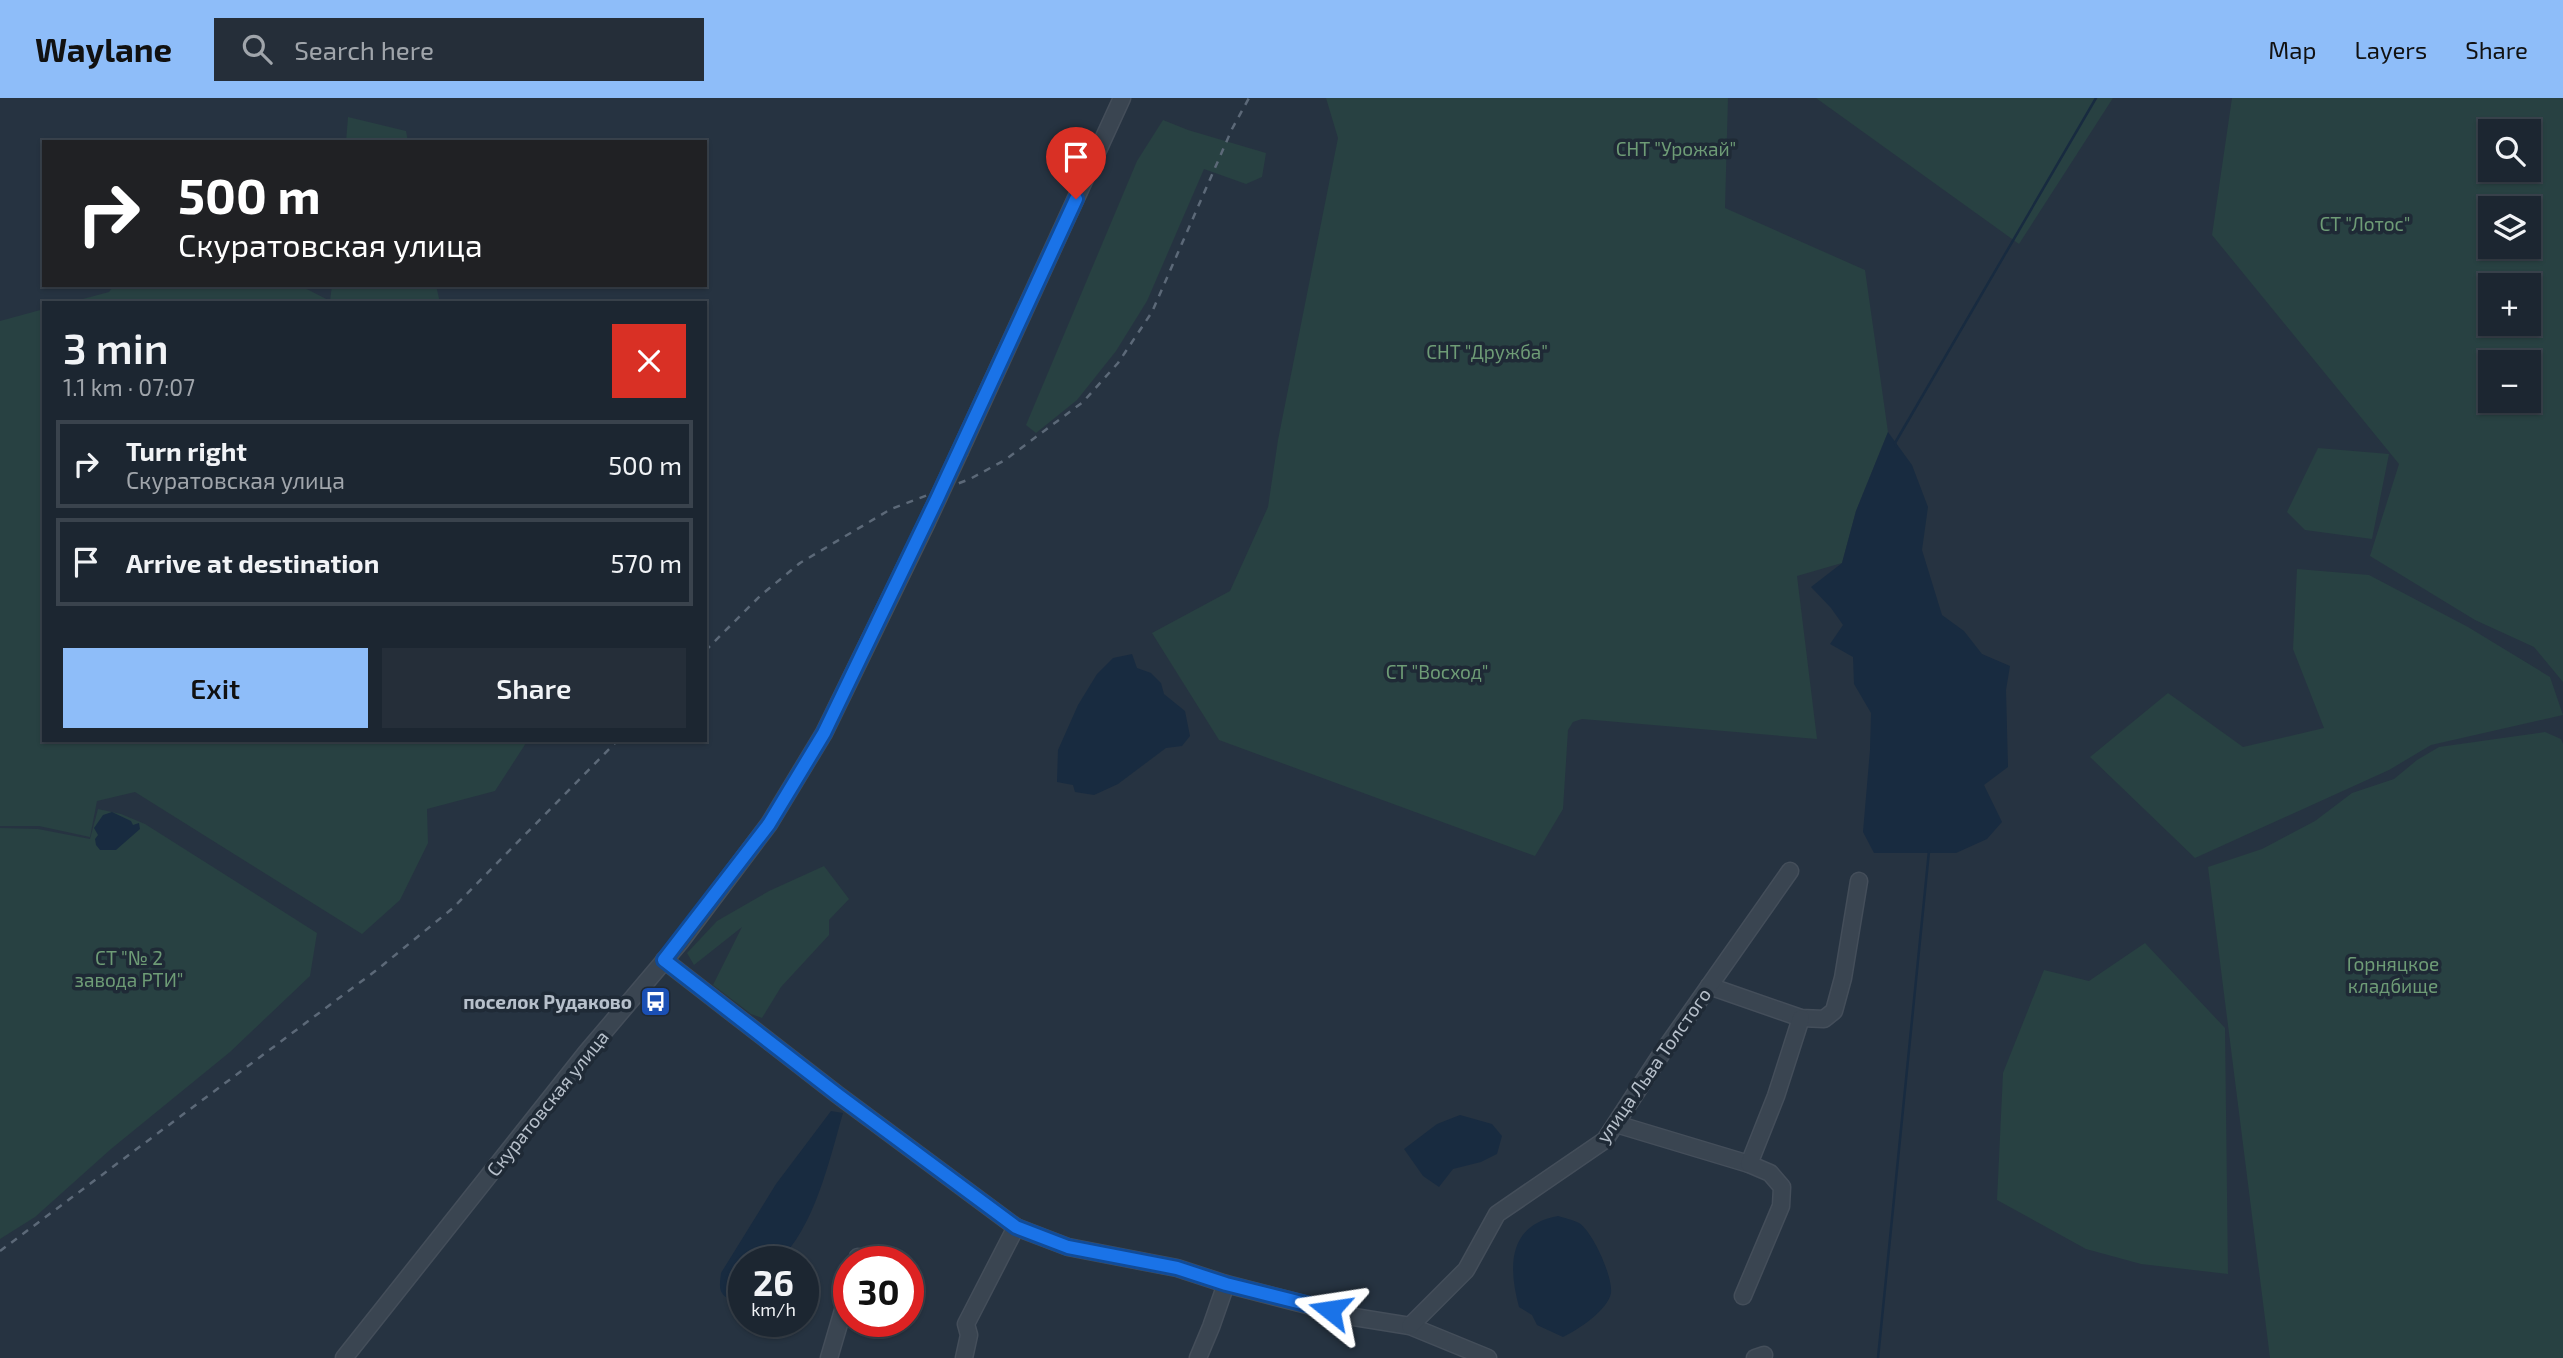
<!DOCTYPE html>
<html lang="en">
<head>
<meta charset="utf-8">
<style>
  body { margin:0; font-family:"Exo 2",sans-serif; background:#252e39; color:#f1f3f6; height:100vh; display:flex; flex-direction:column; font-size:26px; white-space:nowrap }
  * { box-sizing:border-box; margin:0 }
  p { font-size:23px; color:#a0a5ab }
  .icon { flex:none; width:38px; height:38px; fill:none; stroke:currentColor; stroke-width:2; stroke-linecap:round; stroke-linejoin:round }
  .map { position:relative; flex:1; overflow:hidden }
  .sheet { position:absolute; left:42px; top:203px; width:665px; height:441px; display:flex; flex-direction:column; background:#1c2631; border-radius:0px; box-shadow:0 2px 5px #0004,0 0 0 2px #3a434d }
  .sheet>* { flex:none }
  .guide { position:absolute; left:42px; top:42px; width:665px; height:147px; border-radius:0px; box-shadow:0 2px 5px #0004,0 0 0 2px #3a434d; background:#202124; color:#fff; overflow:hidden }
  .tools { position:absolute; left:2478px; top:21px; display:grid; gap:14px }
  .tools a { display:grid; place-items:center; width:63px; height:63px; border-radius:0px; background:#1c2631; box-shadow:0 2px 5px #0004,0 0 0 2px #3a434d; font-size:35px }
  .speed { position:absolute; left:728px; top:1148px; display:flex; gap:14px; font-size:35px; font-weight:700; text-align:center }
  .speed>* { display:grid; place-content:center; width:91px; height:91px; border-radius:50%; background:#1c2631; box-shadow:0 2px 5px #0004,0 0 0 2px #3a434d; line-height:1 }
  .speed small { font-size:18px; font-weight:400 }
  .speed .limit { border:10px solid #d22; background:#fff; color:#111 }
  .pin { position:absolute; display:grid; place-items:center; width:60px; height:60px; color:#fff; margin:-72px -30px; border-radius:50% 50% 50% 0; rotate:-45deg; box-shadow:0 0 7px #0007 }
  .pin .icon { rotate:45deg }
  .me { position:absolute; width:77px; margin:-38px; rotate:285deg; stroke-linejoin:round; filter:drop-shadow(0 0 5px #0008) }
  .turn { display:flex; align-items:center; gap:24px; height:147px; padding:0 21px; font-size:32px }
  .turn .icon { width:91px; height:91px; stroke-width:2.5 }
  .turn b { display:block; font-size:49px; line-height:60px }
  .round { display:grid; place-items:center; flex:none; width:74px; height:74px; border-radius:0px; background:#252e39 }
  .headline { display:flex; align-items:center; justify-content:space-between; height:119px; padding:0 21px }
  h1 { font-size:42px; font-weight:600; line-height:52px }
  .button { display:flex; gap:14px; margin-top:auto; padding:14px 21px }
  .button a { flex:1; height:80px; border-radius:0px; background:#8ebdf9; color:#111; font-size:28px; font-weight:600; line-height:80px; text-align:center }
  .button a+a { background:#252e39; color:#f1f3f6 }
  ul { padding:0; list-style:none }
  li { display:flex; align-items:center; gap:21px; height:88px; margin:0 14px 10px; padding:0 7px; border:4px solid #3a434d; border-radius:0px }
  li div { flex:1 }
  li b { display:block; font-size:26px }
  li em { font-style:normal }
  header { display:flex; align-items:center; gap:42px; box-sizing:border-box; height:98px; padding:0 35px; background:#8ebdf9; color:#111 }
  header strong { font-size:33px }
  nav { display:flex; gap:38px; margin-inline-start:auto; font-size:24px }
  .search { width:490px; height:63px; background:#252e39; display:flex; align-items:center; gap:18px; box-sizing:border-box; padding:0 24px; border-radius:0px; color:#a0a5ab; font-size:26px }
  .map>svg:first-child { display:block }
  .green { fill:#284142; fill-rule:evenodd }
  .water { fill:#182b40 }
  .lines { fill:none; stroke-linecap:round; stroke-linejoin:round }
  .stream { stroke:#182b40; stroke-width:2.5 }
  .minor-casing { stroke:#444e5a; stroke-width:19 }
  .minor { stroke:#3a4551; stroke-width:16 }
  .rail { stroke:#5c6978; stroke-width:2.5; stroke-dasharray:7 7; stroke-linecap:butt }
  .minor-bridge-casing { stroke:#444e5a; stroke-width:19; stroke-linecap:butt }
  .minor-bridge { stroke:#3a4551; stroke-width:16 }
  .route-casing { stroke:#114b97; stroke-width:18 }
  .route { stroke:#1a73e8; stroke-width:12 }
  .labels { text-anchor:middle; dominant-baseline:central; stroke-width:7; stroke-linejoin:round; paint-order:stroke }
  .park-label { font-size:19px; fill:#6e9c76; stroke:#1f2a36 }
  .poi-label { font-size:19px; font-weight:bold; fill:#b7c0cb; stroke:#1f2a36; text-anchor:end }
  .street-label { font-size:19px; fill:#b7c0cb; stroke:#1f2a36 }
</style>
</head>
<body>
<header>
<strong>Waylane</strong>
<div class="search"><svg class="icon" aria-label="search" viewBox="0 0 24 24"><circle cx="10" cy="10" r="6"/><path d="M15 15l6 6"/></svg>Search here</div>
<nav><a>Map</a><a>Layers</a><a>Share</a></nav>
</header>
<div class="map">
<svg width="2563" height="1260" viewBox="0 0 2563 1260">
  <rect width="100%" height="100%" fill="#263341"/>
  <!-- green -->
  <g class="green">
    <polygon points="1326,0 1728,0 1725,110 1865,172 1888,334 1856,413 1842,465 1797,478 1817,641 1582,621 1573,624 1568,632 1563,711 1535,758 1219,642 1152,535 1230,493 1268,409 1278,342 1338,40"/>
    <polygon points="1816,0 2113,0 2019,146"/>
    <path d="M 2232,0 L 2563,0 L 2563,584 L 2534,549 L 2475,522 L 2370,458 L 2399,366 L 2212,137 ZM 2490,33 L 2529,33 L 2529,72 L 2490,72 ZM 2490,110 L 2529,110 L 2529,149 L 2490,149 ZM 2490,187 L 2529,187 L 2529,226 L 2490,226 ZM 2490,264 L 2529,264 L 2529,303 L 2490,303 Z"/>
    <polygon points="348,19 406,33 408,44 346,44"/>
    <polygon points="1163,22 1188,32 1266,55 1262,79 1246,86 1204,71 1147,203 1116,253 1077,302 1036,335 1026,327 1137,63"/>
    <polygon points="114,187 299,187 330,203 332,187 436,187 440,205 68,205 109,194"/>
    <polygon points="44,211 44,642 528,642 495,693 427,711 428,745 400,802 362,836 135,694 97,703 90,739 39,728 0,728 0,223"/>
    <polygon points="2318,350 2389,356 2372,441 2305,432 2287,414"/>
    <polygon points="2297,471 2369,477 2468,529 2550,579 2563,617 2431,647 2389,672 2195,760 2090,659 2168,595 2243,649 2324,630 2293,551"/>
    <polygon points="2545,634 2561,641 2563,646 2563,1260 2270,1260 2208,769 2262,751 2315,723 2352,695 2394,681 2417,662 2439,649"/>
    <polygon points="98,711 121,716 145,726 317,835 310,878 230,954 111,1051 35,1119 0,1141 0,730 38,731 90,741"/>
    <polygon points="824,768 849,801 829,822 829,837 781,889 762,920 751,916 713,887 742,829 694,867 687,855 717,823 769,793"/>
    <polygon points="2145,845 2225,930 2228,1176 2141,1166 2086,1151 1997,1102 2003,975 2044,872 2089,883"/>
  </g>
  <!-- water -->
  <g class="water">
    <polygon points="1888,334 1912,367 1928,409 1922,452 1942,517 1964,533 1982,556 2010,568 2006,592 2008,669 1984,687 2002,724 1987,741 1956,755 1874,755 1863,734 1870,652 1871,615 1854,586 1853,559 1830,546 1843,527 1831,510 1811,489 1842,465 1856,413"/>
    <polygon points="1132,556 1137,570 1151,575 1161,585 1164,596 1185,613 1190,638 1182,648 1166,650 1118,686 1094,697 1075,694 1073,687 1057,684 1058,652 1078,607 1097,576 1113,560"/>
    <polygon points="112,714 131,723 133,727 139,725 140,731 116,752 100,752 96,747 95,741 98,737 94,730 103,717"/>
    <path d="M 831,1013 L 843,1015 C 830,1060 814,1132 777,1164 L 744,1164 L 744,1192 L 729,1201 C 717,1195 720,1186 721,1175 L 776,1086 Z"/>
    <polygon points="1460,1017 1492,1026 1502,1038 1497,1056 1481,1064 1453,1071 1439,1089 1423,1078 1404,1051 1437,1026"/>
    <path d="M 1558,1118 C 1564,1120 1574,1122 1579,1125 C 1593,1134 1613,1179 1611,1195 C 1608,1212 1578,1232 1563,1239 L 1537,1227 L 1532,1217 L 1519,1209 C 1508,1168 1508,1127 1558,1118 Z"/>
  </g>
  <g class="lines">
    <!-- stream -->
    <g class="stream">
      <polyline points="1896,348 1895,345 2096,0"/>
      <polyline points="1878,1260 1929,753"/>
    </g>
    <defs>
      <g id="minor">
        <polyline points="960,353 1122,0"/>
        <polyline points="664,862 838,997 1016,1129 1068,1149 1177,1170 1226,1186 1354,1219 1410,1228 1488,1260"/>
        <polyline points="1709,888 1801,920 1824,921 1834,913 1843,880 1859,783"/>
        <polyline points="1616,1026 1749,1066"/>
        <polyline points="857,1164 858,1159"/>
        <polyline points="1743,1198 1781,1108 1782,1089 1770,1075 1749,1066 1776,998 1801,920"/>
        <polyline points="1410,1228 1466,1172 1497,1116 1605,1042 1660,958 1790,773"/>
        <polyline points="344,1260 586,955 681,843 769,726 824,635 926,426"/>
        <polyline points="829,1260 849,1192"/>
        <polyline points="964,1260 969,1237 966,1226 1016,1129"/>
        <polyline points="1198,1260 1211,1229 1226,1186"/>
        <polyline points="1755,1260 1764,1257"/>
      </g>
    </defs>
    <!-- minor casing -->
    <use href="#minor" class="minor-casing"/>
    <!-- minor -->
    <use href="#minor" class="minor"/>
    <!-- rail -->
    <g class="rail">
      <polyline points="705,553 760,498 800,465 891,411 970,381 1005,362 1083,304 1118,265 1152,214 1232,31 1249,0"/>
      <polyline points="0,1153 378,871 453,810 618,642"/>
    </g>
    <defs>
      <polyline id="minor-bridge" points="926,426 960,353"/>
    </defs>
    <!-- minor-bridge casing -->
    <use href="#minor-bridge" class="minor-bridge-casing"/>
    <!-- minor-bridge -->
    <use href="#minor-bridge" class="minor-bridge"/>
  </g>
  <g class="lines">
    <defs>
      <polyline id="route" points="1076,101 937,401 824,635 769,726 664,862 838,997 1016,1129 1068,1149 1177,1170 1226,1186 1330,1212"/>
    </defs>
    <!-- route casing -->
    <use href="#route" class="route-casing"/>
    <!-- route -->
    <use href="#route" class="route"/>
  </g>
  <!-- icons -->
  <defs>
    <symbol id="bus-square" viewBox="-11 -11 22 22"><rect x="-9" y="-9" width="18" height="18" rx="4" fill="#1a4fb4" stroke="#1f2a36"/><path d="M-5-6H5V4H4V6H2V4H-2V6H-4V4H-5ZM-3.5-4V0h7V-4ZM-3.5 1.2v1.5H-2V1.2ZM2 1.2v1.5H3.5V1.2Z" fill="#fff"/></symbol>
  </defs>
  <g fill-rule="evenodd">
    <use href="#bus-square" x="638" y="886" width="35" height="35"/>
  </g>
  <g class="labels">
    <!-- park labels -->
    <g class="park-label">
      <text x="1676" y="50">СНТ "Урожай"</text>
      <text x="2365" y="125">СТ "Лотос"</text>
      <text x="1487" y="253">СНТ "Дружба"</text>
      <text x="1437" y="573">СТ "Восход"</text>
      <text x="129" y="859">СТ "№ 2<tspan x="129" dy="22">завода РТИ"</tspan></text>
      <text x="2393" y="865">Горняцкое<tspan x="2393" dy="22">кладбище</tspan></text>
    </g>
    <!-- poi labels -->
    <g class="poi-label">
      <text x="632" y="903">поселок Рудаково</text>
    </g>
    <!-- street labels -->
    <g class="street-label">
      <text transform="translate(1653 967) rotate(-55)">улица Льва Толстого</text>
      <text transform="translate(547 1005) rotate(-51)">Скуратовская улица</text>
    </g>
  </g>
</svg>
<div class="tools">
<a><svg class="icon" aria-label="search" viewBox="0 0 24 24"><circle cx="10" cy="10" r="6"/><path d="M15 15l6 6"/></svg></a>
<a><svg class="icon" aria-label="layers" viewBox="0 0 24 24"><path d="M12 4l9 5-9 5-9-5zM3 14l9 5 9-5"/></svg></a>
<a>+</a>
<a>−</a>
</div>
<div class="speed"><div>26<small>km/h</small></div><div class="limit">30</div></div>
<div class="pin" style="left:1076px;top:101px;background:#d93025"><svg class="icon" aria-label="arrive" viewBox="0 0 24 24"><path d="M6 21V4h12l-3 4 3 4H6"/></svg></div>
<svg class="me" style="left:1330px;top:1212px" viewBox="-20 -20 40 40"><path d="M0-17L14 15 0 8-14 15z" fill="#1a73e8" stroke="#fff" stroke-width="4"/></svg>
<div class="guide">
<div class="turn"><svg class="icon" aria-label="right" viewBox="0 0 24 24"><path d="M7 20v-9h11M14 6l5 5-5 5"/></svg><div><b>500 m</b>Скуратовская улица</div></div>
</div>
<section class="sheet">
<div class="headline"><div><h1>3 min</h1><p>1.1 km · 07:07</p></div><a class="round" style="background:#d93025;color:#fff"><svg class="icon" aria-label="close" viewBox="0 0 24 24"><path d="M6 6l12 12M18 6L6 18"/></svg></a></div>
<ul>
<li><svg class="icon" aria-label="right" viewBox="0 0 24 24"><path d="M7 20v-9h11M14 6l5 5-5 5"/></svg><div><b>Turn right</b><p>Скуратовская улица</p></div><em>500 m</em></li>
<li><svg class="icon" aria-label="arrive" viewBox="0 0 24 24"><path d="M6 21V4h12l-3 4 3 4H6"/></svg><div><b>Arrive at destination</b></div><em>570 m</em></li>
</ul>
<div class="button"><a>Exit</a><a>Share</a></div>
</section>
</div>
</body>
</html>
